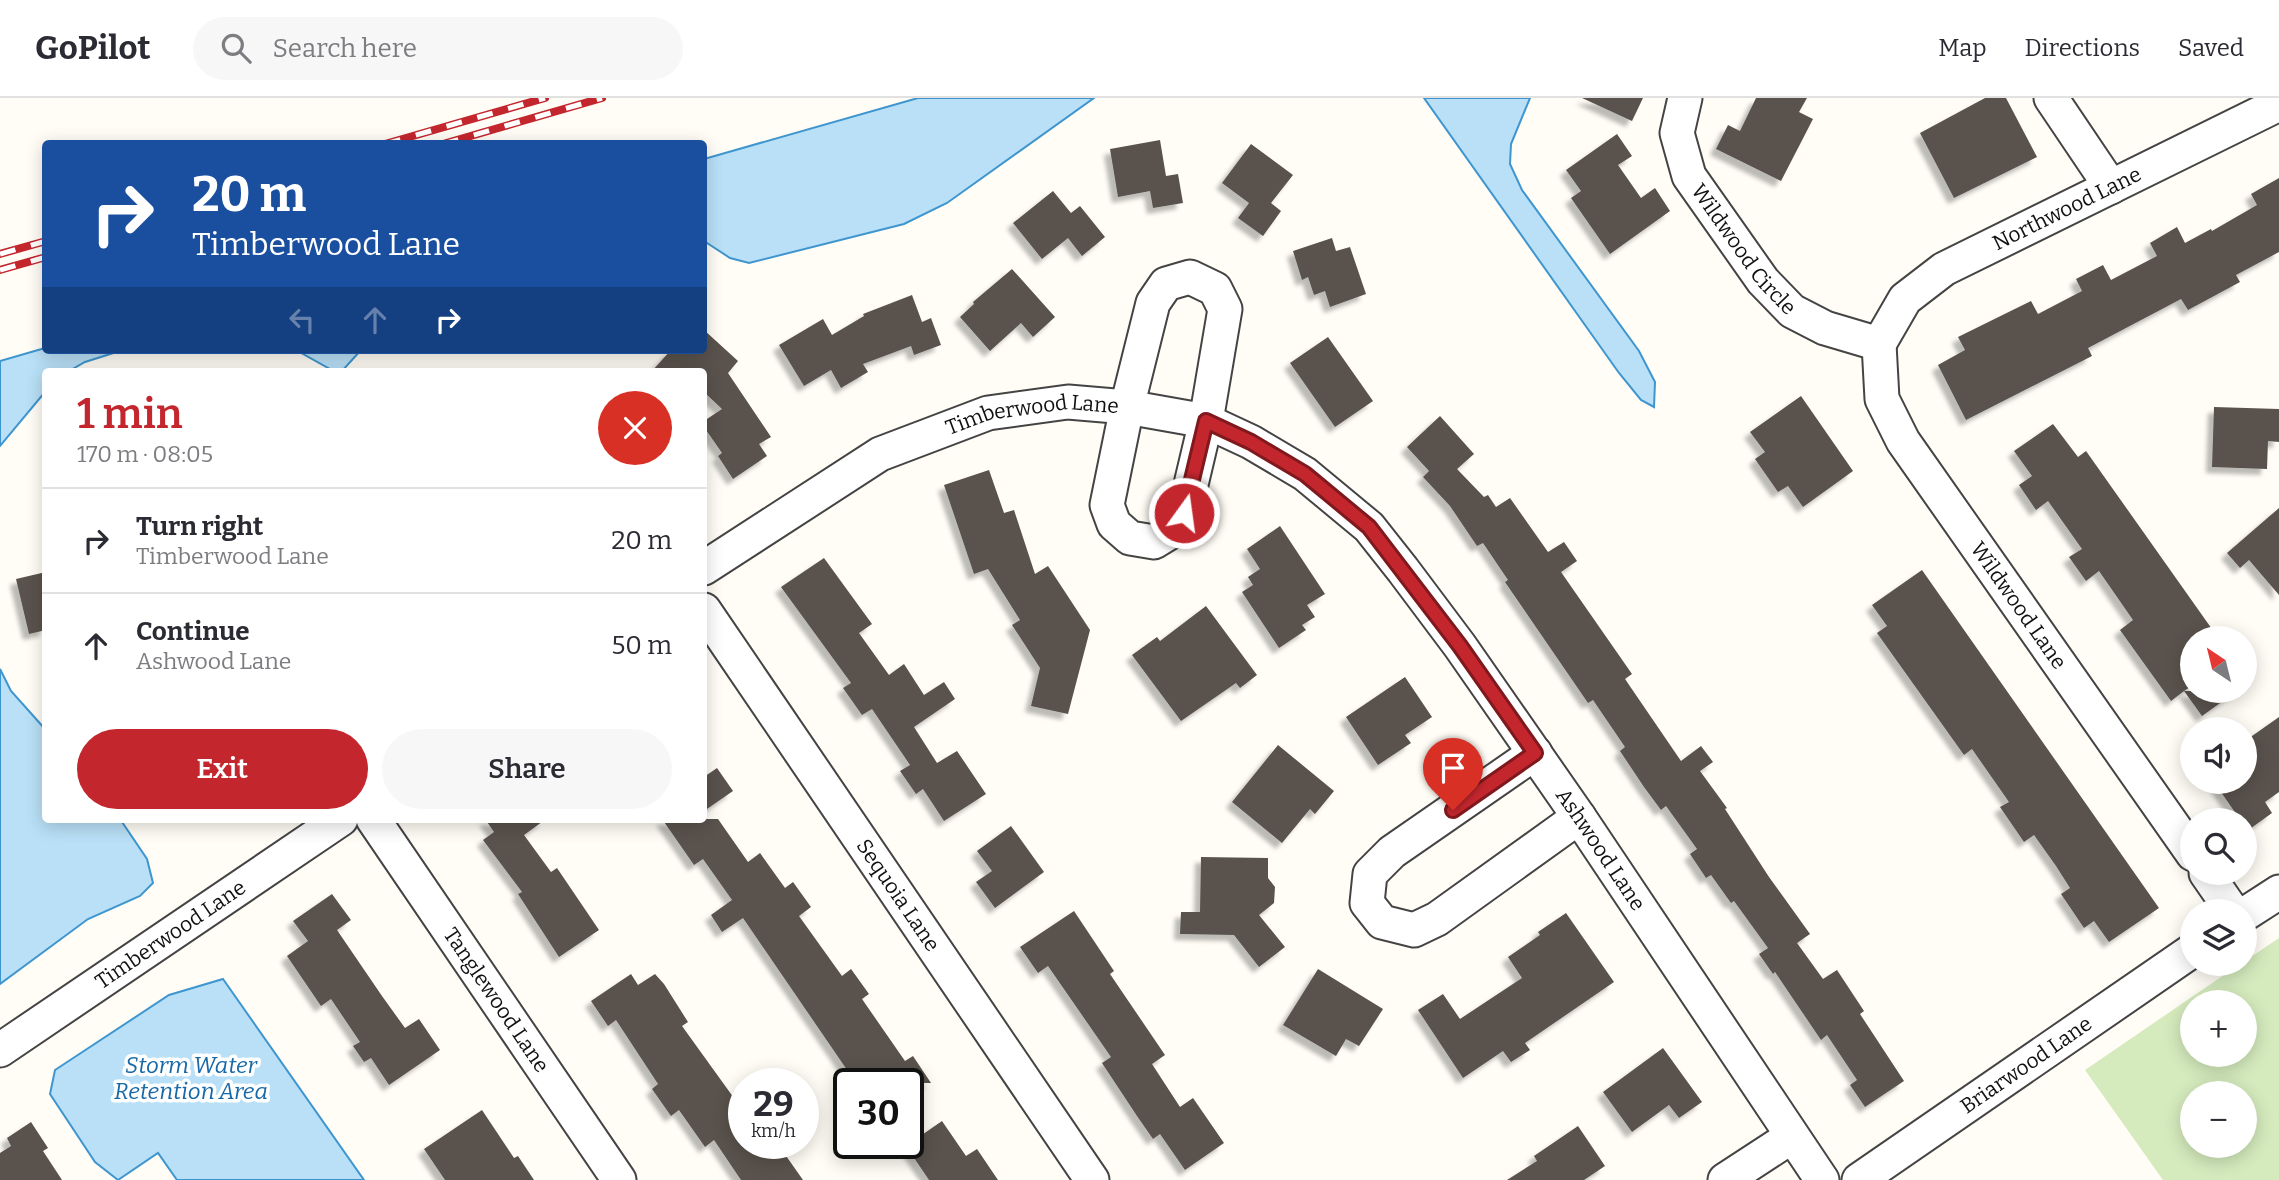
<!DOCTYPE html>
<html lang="en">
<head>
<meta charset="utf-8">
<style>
  body { margin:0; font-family:Bitter,serif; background:#f7f7f7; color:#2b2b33; height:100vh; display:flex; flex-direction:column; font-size:26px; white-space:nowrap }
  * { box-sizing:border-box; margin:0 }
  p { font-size:23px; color:#7c7c81 }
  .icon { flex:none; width:38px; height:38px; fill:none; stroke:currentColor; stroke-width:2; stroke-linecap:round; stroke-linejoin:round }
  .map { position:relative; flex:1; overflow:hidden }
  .panel { position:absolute; left:42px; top:270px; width:665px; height:455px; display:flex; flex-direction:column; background:#fff; border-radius:7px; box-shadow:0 4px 18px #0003 }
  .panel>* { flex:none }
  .hud { position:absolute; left:42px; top:42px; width:665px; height:214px; border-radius:7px; box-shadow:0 4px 18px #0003; background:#1a4fa0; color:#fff; overflow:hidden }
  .needle { width:46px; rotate:325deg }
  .buttons { position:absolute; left:2180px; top:528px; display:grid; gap:14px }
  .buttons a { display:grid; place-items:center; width:77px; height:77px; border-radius:50%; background:#fff; box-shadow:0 4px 18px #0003; font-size:35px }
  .speed { position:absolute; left:728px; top:970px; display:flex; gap:14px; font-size:35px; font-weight:700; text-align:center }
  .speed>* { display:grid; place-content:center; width:91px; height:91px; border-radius:50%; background:#fff; box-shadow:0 4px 18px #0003; line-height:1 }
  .speed small { font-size:18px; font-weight:400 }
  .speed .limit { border:4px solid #111; border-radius:10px; background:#fff; color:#111 }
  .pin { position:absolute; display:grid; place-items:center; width:60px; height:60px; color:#fff; margin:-72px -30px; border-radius:50% 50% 50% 0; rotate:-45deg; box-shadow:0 0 7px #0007 }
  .pin .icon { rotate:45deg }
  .me { position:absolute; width:77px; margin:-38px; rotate:14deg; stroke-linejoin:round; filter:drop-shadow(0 0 5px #0008) }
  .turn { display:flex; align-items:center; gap:24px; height:147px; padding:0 35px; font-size:32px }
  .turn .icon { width:91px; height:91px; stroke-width:2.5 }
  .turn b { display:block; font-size:49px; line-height:60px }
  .lanes { display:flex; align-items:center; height:66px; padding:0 35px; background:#0003; justify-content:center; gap:35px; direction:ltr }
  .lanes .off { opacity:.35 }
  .round { display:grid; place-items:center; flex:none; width:74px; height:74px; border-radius:37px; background:#f7f7f7 }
  .summary { display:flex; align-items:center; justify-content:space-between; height:119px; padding:0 35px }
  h1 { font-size:42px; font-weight:600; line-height:52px; color:#c4262e }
  .action { display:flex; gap:14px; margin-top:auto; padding:14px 35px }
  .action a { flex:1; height:80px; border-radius:42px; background:#c4262e; color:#fff; font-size:28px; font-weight:600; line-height:80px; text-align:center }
  .action a+a { background:#f7f7f7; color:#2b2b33 }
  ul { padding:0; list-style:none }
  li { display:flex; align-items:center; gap:21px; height:105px; padding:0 35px; border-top:2px solid #e1e1e2 }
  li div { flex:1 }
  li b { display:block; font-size:26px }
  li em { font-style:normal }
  header { display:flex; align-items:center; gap:42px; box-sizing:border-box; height:98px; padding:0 35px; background:#fff; border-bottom:2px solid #e1e1e2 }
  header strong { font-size:33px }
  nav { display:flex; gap:38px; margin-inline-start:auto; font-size:24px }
  .search { width:490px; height:63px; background:#f7f7f7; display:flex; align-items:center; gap:18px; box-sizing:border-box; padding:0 24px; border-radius:38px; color:#7c7c81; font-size:26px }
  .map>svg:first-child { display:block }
  .green { fill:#d5ebbd; fill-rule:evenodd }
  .water { fill:#b9e0f7; stroke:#3f96cf; stroke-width:2 }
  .building { fill:#5a524d; filter:url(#shadow) }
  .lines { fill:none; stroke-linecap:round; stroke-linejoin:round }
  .minor-casing { stroke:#444; stroke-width:37 }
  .minor { stroke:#fff; stroke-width:33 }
  .rail-casing { stroke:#c4262e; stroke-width:8 }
  .rail { stroke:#fff; stroke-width:5; stroke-dasharray:16; stroke-linecap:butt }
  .route-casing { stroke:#7f191e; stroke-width:18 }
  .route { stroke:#c4262e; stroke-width:12 }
  .labels { text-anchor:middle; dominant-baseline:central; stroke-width:7; stroke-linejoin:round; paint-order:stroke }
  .street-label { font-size:21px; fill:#111; stroke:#fff }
  .water-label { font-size:23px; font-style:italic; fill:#1768a6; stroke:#fff }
</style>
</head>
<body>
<header>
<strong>GoPilot</strong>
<div class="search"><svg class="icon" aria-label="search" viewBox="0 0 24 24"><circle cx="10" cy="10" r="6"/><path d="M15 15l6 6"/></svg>Search here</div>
<nav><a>Map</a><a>Directions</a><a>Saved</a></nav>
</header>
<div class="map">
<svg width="2279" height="1082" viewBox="0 0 2279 1082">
  <defs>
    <filter id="shadow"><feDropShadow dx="-6" dy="6" stdDeviation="2" flood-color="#0004"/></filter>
  </defs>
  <rect width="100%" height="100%" fill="#fffdf5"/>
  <!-- green -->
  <path class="green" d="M 2279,840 L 2279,1082 L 2163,1082 L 2085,972 L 2240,866 L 2245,866 L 2245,863 ZM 2193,905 L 2245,905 L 2245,957 L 2193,957 ZM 2193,996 L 2245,996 L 2245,1048 L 2193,1048 Z"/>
  <!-- water -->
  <g class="water">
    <polygon points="918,0 1094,0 947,105 904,126 749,165 730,160 704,143 704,61"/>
    <polygon points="1424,0 1530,0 1511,46 1510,66 1522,92 1639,253 1655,284 1654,309 1641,302 1619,275"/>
    <polygon points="45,250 46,252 123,252 85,264 69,273 46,273 45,294 0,348 0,263"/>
    <polygon points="296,252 361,252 343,272 330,271"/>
    <polygon points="0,571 11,593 45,631 46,721 120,721 147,761 153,785 140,798 88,821 0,886"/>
    <polygon points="223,881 364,1082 177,1082 158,1055 118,1082 95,1064 50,996 55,972 169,897"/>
  </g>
  <!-- building -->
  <g class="building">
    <polygon points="1582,0 1643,0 1632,23"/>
    <polygon points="1756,0 1807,0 1799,14 1813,21 1781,83 1716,51 1728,27 1740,33"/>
    <polygon points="1985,0 2006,0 2037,59 1954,100 1920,35"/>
    <polygon points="1617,36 1632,58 1618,67 1641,100 1655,90 1670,113 1610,156 1571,100 1581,93 1566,72"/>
    <polygon points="1160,42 1166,78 1178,76 1183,105 1153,110 1150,93 1118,99 1110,51"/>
    <polygon points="1251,46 1293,77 1271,105 1281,113 1263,138 1238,120 1249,105 1222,85"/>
    <polygon points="2279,80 2279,154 2236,177 2240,184 2188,212 2181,201 2088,250 2092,258 1966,322 1938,267 1965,252 1958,239 2031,203 2038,216 2082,193 2076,181 2103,167 2111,182 2157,158 2150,145 2177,129 2185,145 2211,131 2212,133 2257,107 2251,96"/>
    <polygon points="1053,93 1071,115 1080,108 1105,139 1082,158 1068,140 1042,161 1013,125"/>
    <polygon points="1332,140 1336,153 1350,149 1366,196 1330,209 1325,193 1314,197 1308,179 1302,182 1293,153"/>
    <polygon points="1012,171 1055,219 1033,239 1021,225 990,253 960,219 974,206 973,204"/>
    <polygon points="912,197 922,224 931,220 941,247 914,257 911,248 863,266 868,274 841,290 831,272 804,288 779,247 823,221 832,237 864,218 863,216"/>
    <polygon points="704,232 738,263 728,275 771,339 759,346 767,358 733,381 718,358 722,355 704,329 704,323 722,311 704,294 704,273 652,273 671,252 704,252"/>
    <polygon points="1328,239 1373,303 1335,329 1290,265"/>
    <polygon points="1801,298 1853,373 1803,409 1788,388 1778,394 1755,361 1765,354 1750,334"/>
    <polygon points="2214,309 2279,311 2279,344 2268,343 2267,371 2212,369"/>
    <polygon points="1440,318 1474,356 1457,371 1484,399 1488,397 1496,409 1510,400 1548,454 1564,444 1577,463 1561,474 1632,576 1625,581 1681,663 1701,648 1713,664 1700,673 1727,710 1725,711 1769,779 1810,836 1797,845 1823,881 1837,872 1864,913 1860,916 1904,983 1865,1009 1850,987 1857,982 1827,937 1821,942 1775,874 1773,876 1759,856 1768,850 1734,803 1731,805 1711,777 1706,780 1690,756 1697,751 1666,708 1661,712 1644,689 1620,653 1625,649 1593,602 1588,605 1505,484 1508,482 1483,445 1477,448 1450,408 1423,379 1429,373 1407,349"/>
    <polygon points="2053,326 2078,359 2086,353 2219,541 2193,541 2193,587 2184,593 2237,593 2202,618 2184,593 2171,603 2120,532 2133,522 2099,473 2086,483 2069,459 2082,451 2048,403 2036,412 2019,387 2032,378 2014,353"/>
    <polygon points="989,372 1004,415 1014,412 1035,476 1048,468 1090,532 1068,616 1031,608 1040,570 1012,527 1020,522 988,471 974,476 944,387"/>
    <polygon points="2279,410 2279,497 2249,462 2240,470 2227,455"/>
    <polygon points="1280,428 1325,496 1307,507 1315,519 1302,527 1306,532 1279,550 1242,494 1253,487 1248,479 1260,471 1247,451"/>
    <polygon points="824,460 872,526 859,535 889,577 904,566 924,597 944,584 955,601 914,629 937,665 957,653 986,696 944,723 923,691 916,696 900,673 910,667 872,611 862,617 843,590 851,585 781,489"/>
    <polygon points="1922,472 2159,810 2109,844 2094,823 2084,830 2061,796 2070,790 2056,768 2034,737 2024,744 2000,709 2009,704 1972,651 1964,657 1877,535 1887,528 1872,507"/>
    <polygon points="46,474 46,532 29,536 16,481"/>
    <polygon points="1206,508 1257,577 1240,590 1236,585 1181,623 1132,557 1157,539 1160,543"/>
    <polygon points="1405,579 1432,619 1405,637 1411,645 1378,667 1346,619"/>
    <polygon points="2279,619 2279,694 2265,704 2272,715 2247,733 2245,723 2241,723 2214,684 2245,684 2245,643"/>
    <polygon points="1278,647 1334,693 1315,716 1310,711 1282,745 1232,704"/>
    <polygon points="717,670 733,693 704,713 704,679"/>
    <polygon points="485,721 546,721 524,737 551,774 557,770 599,832 559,859 518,796 522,794 483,742 494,734"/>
    <polygon points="662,721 718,721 748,764 760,755 785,790 793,784 811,809 799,818 842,878 851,871 869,896 862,901 905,963 913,958 931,985 856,985 743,820 722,834 711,817 732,802 703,761 694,767"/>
    <polygon points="1011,728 1044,774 995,810 976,784 992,773 977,753"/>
    <polygon points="1201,759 1268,760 1268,780 1275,789 1274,805 1259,817 1285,849 1259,869 1234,837 1180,836 1181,814 1200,814"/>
    <polygon points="332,796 351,822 337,832 382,898 405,930 419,921 440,952 389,987 371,960 364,964 353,948 360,944 331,901 321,908 287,858 308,843 293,823"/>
    <polygon points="1074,813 1114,873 1110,876 1165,957 1152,966 1180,1009 1193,1000 1224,1045 1185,1072 1160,1036 1153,1041 1137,1018 1102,965 1111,959 1048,868 1038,875 1020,849"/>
    <polygon points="1566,815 1614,884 1525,945 1530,952 1511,964 1503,953 1463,980 1418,912 1443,896 1460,921 1522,880 1508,859 1540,837 1538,834"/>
    <polygon points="1318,871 1383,911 1359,948 1346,941 1336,958 1283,927"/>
    <polygon points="631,876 638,887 655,876 664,886 688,924 682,928 744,1014 744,1045 777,1045 803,1082 741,1082 714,1042 705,1049 679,1012 671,1018 652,991 658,986 616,922 608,928 591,903"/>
    <polygon points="1663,950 1702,1004 1679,1020 1669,1007 1632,1034 1603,994"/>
    <polygon points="482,1012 514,1060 518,1058 534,1082 445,1082 424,1051"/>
    <polygon points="942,1023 966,1058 977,1051 998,1082 929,1082 906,1048"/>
    <polygon points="31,1024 48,1050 43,1053 62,1082 0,1082 0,1055 11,1048 7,1040"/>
    <polygon points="1578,1028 1605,1068 1584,1082 1507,1082 1537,1063 1534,1058"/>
  </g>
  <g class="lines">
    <defs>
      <g id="minor">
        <path id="s1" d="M 1685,0 L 1677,35 L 1689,78 L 1763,183 L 1792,213 L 1825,230 L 1879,246"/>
        <polyline points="2051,0 2111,89"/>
        <polygon points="1190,179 1215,191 1225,211 1206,323 1184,416 1172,433 1154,444 1130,440 1114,426 1107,407 1127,309 1153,205 1166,186"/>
        <path id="s2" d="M 1879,246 L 1882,301 L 1903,343 L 2193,756"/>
        <path id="s3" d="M 1879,246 L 1905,201 L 1944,171 L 2279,6"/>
        <path id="s4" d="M 704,470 L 880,356 L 988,315 L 1068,304 L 1127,309 L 1206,323 L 1251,344 L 1305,376 L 1369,429 L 1403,472 L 1460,548 L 1579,719 L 1822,1082"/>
        <path id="s5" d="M 704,512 L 1092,1082"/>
        <polyline points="1535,655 1392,754 1370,776 1367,805 1382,824 1414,832 1437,821 1579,719"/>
        <path id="s6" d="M 373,721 L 619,1082"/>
        <polyline points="2206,775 2233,814"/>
        <polyline points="2245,816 2279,794"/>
        <path id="s7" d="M 0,952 L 341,721"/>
        <polyline points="1725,1082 1791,1039"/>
        <path id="s8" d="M 1859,1082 L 2193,852"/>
      </g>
    </defs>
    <!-- minor casing -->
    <use href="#minor" class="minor-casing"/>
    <!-- minor -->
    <use href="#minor" class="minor"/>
    <defs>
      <g id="rail">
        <polyline points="385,46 545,0"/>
        <polyline points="443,46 602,0"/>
        <polyline points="0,156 46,143"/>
        <polyline points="0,172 46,159"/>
      </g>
    </defs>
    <!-- rail casing -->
    <use href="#rail" class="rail-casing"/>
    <!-- rail -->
    <use href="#rail" class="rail"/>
  </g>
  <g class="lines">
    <defs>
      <polyline id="route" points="1184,415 1206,323 1251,344 1305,376 1369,429 1460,548 1535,655 1453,712"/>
    </defs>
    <!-- route casing -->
    <use href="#route" class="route-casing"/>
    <!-- route -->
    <use href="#route" class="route"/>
  </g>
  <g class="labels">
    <!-- street labels -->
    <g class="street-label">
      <text stroke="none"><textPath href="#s3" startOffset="238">Northwood Lane</textPath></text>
      <text stroke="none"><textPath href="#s1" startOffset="172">Wildwood Circle</textPath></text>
      <text stroke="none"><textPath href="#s4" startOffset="369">Timberwood Lane</textPath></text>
      <text stroke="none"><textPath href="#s2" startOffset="303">Wildwood Lane</textPath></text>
      <text stroke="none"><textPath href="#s4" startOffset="1138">Ashwood Lane</textPath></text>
      <text stroke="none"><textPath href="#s5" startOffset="345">Sequoia Lane</textPath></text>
      <text stroke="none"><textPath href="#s7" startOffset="206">Timberwood Lane</textPath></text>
      <text stroke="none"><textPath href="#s6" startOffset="219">Tanglewood Lane</textPath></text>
      <text stroke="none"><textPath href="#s8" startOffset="203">Briarwood Lane</textPath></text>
    </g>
    <!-- water labels -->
    <g class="water-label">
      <text x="191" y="967">Storm Water<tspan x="191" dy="26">Retention Area</tspan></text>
    </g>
  </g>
</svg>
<div class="buttons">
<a><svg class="needle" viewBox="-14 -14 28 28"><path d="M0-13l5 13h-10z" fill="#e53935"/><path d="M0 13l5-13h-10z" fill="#7c7c81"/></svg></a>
<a><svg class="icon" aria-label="sound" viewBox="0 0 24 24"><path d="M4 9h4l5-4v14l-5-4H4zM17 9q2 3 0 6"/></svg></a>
<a><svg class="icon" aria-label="search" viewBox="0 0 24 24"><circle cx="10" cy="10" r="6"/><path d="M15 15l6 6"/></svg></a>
<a><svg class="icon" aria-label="layers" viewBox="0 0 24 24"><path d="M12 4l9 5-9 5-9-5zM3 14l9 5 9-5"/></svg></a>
<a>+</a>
<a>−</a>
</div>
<div class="speed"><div>29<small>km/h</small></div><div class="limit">30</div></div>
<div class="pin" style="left:1453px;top:712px;background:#d93025"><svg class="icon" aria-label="arrive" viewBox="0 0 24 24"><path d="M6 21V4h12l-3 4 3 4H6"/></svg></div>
<svg class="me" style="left:1184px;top:415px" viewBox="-20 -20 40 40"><circle r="17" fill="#c4262e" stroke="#fff" stroke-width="3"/><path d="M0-11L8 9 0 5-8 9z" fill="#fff"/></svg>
<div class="hud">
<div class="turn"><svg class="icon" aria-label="right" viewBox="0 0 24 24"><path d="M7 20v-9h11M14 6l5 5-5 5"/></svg><div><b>20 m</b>Timberwood Lane</div></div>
<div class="lanes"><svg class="icon off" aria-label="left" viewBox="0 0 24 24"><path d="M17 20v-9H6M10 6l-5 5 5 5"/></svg><svg class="icon off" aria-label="ahead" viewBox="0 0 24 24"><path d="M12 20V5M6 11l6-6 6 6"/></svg><svg class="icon" aria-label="right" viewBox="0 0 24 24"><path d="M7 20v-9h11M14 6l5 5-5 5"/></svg></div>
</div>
<section class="panel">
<div class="summary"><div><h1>1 min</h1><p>170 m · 08:05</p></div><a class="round" style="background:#d93025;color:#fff"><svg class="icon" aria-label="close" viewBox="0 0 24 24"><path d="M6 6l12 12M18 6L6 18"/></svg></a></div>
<ul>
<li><svg class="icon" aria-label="right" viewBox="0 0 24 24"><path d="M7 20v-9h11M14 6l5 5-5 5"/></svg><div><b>Turn right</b><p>Timberwood Lane</p></div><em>20 m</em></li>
<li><svg class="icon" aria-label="ahead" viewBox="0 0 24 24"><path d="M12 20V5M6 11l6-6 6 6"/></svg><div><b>Continue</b><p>Ashwood Lane</p></div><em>50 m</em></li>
</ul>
<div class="action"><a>Exit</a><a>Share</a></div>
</section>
</div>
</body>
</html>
